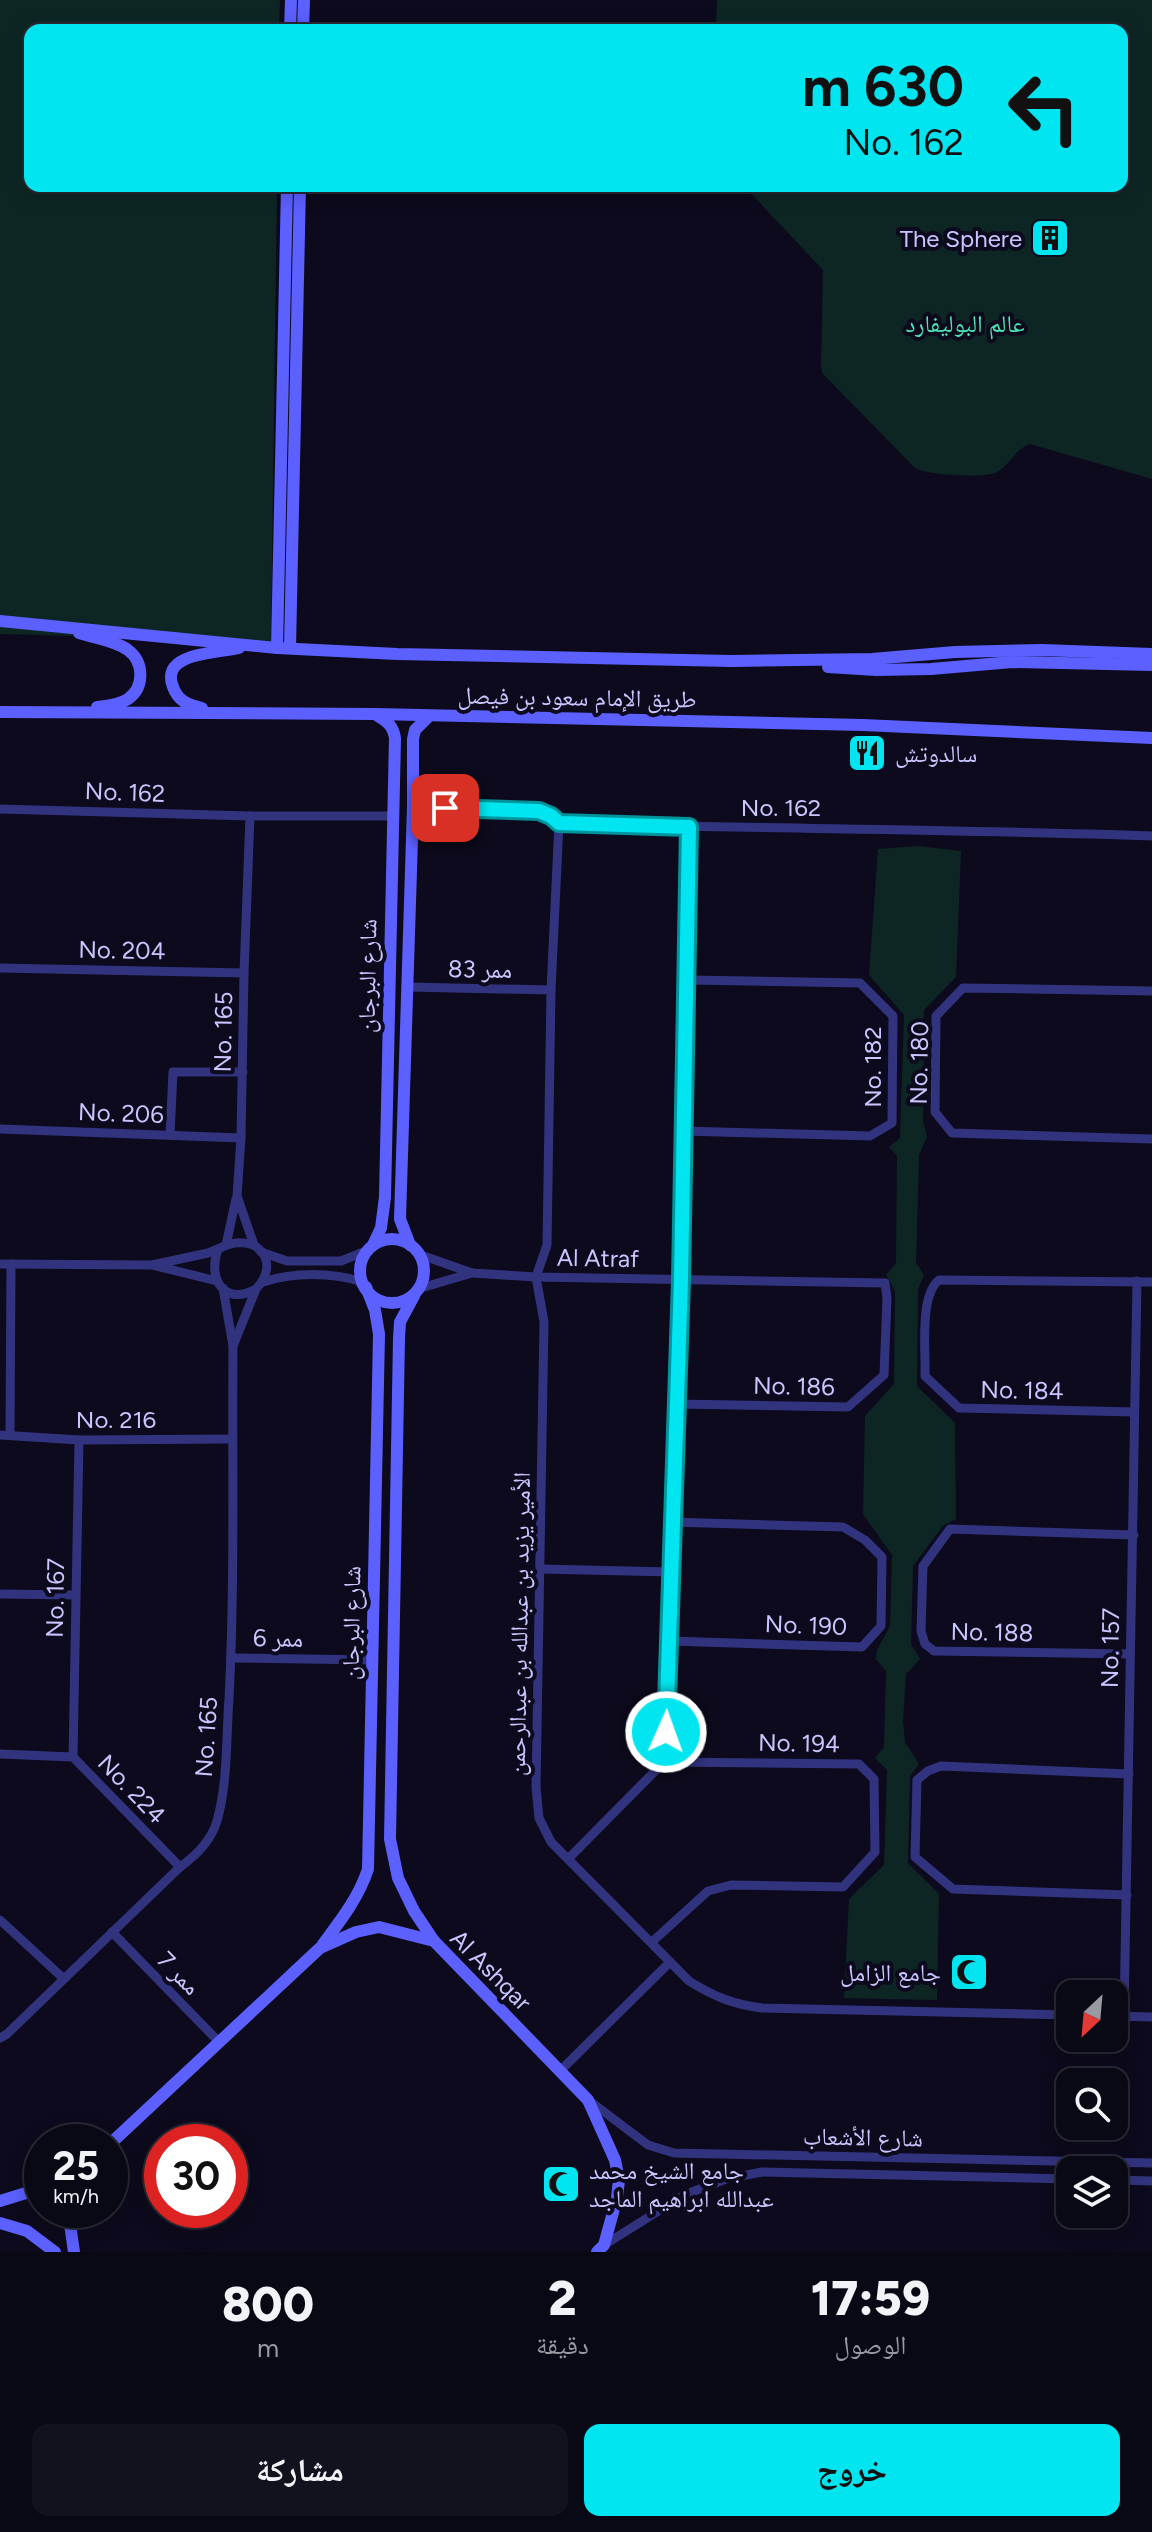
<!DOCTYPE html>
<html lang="ar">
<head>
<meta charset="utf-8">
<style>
  body { margin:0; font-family:Figtree,"Noto Naskh Arabic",sans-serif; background:#12111e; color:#f1f3f6; direction:rtl; height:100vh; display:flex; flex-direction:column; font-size:30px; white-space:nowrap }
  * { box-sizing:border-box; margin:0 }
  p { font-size:26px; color:#999aa0 }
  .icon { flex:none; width:44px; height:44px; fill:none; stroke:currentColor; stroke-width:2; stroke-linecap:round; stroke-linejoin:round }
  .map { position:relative; height:2252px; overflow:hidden; direction:ltr }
  .panel { display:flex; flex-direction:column; background:#090815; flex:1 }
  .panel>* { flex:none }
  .banner { position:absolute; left:24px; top:24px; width:1104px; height:168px; border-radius:16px; box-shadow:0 4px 20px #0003,0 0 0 2px #292934; direction:rtl; background:#00e5f0; color:#111; overflow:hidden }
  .needle { width:52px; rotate:206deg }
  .controls { position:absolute; left:1056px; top:1980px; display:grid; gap:16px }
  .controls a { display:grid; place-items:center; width:72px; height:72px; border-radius:16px; background:#090815; box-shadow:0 4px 20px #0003,0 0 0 2px #292934; font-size:40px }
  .speed { position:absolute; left:24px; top:2124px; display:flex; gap:16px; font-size:40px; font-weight:700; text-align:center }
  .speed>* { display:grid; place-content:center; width:104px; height:104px; border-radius:50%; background:#090815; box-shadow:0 4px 20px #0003,0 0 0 2px #292934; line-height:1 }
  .speed small { font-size:20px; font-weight:400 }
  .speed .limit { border:12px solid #d22; background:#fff; color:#111 }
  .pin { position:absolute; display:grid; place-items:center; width:68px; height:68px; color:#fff; margin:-34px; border-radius:16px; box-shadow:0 4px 12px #0006 }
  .me { position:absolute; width:88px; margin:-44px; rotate:2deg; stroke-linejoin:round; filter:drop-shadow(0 0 6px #0008) }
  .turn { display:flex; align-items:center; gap:28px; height:168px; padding:0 32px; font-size:36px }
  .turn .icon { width:104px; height:104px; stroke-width:2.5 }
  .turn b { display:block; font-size:56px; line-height:68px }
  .eta { display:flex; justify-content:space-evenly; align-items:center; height:136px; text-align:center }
  .eta b { font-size:48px; font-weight:800; line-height:56px }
  .primary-button { display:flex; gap:16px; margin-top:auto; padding:16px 32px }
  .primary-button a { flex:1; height:92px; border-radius:16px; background:#00e5f0; color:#111; font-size:32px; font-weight:800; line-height:92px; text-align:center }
  .primary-button a+a { background:#12111e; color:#f1f3f6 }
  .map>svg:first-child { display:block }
  .green { fill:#0d2624 }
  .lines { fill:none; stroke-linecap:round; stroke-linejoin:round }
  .street { stroke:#32337e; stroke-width:9 }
  .secondary { stroke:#5c60ff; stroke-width:12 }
  .route-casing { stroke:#00959c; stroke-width:20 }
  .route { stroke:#00e5f0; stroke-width:14 }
  .labels { text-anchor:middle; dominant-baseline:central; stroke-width:8; stroke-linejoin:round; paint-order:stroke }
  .poi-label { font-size:24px; fill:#c9c5ff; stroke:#0c0a1c; text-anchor:end }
  .park-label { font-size:24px; fill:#4ce4b6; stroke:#0c0a1c }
  .street-label { font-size:24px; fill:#c9c5ff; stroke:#0c0a1c }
</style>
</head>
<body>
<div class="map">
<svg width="1152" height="2252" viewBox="0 0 1152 2252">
  <rect width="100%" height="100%" fill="#0c0a1c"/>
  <!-- green -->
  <g class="green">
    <polygon points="0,0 280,0 279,30 30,30 30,186 277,186 271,641 0,634"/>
    <path d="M 717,0 L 1152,0 L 1152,479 L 1030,444 C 1015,449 1010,465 997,472 C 985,479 926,475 915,468 L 823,374 L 821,368 L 823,270 L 744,186 L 1122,186 L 1122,30 L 716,30 Z"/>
    <polygon points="918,846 961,851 956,977 924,1010 923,1121 927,1137 919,1155 916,1263 924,1275 918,1289 917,1386 955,1423 956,1519 943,1526 913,1566 911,1644 920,1659 906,1674 903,1721 905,1742 919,1764 910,1776 908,1863 939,1894 937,2000 844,1998 849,1899 884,1865 887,1770 875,1758 884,1747 886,1671 876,1659 877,1650 890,1626 892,1555 863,1514 865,1416 894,1384 895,1291 886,1275 896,1263 897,1156 889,1147 900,1138 904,1015 869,975 878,849"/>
  </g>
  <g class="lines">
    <!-- street -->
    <g class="street">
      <path d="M 413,807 L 539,811 L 551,816 L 559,823 C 757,829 954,829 1152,836"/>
      <polyline points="0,809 250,816 392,816"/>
      <polyline points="250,816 244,973 241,1138 237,1196 254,1245"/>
      <path d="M 559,823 L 551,990 L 547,1245 L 536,1277 L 544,1322 L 536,1787 L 539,1818 L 551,1842 L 689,1981 C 715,1997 732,2004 762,2008 L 1070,2015"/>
      <polyline points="0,968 244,973"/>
      <polyline points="408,987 551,990"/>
      <polyline points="1152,991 963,988 936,1016 935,1112 952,1133 1152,1139"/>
      <polyline points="0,1129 241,1138"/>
      <polyline points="684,1131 870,1136 892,1123 893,1016 860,983 688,980"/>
      <polyline points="170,1135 173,1072 243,1072"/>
      <polyline points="226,1245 236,1199"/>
      <polyline points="261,1252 287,1261 341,1261 366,1251"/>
      <polyline points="0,1264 152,1265"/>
      <polyline points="472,1273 536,1277 885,1283 887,1298 884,1375 848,1407 676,1404"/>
      <polyline points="217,1281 152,1265 208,1253 218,1249"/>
      <path d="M 263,1282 C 294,1272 331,1272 363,1282"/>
      <path d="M 223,1288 L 233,1346 L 256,1289 C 283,1261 255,1229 218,1249 C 207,1278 224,1307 256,1289"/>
      <polyline points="421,1288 472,1273 421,1255"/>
      <path d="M 1134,1412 L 959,1408 L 925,1376 C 926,1351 919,1296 939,1280 L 1152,1282"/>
      <polyline points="0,1435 79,1440 232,1439"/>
      <polyline points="10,1435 11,1264"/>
      <polyline points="541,1569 671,1572"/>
      <polyline points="0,1594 75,1595"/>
      <polyline points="669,1641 862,1647 881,1626 882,1557 865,1540 843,1527 671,1522"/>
      <polyline points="1130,1654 934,1651 925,1644 921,1631 923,1566 950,1529 1134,1535"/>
      <polyline points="231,1658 373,1660"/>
      <polyline points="0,1754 73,1757 180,1867"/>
      <polyline points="73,1757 79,1440"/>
      <polyline points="664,1762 681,1280 689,827"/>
      <polyline points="569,1858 664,1762 859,1764 874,1779 875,1852 843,1887 731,1885 708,1891 652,1942"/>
      <polyline points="1127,1895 953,1889 915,1857 917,1780 928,1771 941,1766 1129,1774"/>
      <polyline points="0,1920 63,1978"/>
      <polyline points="112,1932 218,2041"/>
      <polyline points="1114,2016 1152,2017"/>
      <polyline points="1124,2016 1137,1281"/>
      <path d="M 0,2038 L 7,2034 L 180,1867 C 197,1855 211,1841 217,1821 C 228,1782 226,1739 229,1699 C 235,1582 232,1463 233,1346"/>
      <polyline points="560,2071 670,1962"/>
      <polyline points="591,2102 648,2145 674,2153 1152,2163"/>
      <polyline points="1114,2180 1152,2181"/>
      <polyline points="604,2245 684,2195 726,2179 762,2172 1070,2179"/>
    </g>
    <!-- secondary -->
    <g class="secondary">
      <polyline points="290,30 291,0"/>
      <polyline points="303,30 304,0"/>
      <polyline points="0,621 277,648 397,654 731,661 872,659 955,652 1042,650 1152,654"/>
      <path d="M 79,633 C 94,638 114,640 128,650 C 144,662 145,687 128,699 C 119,705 107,706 97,707"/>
      <polyline points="277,648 287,186"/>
      <polyline points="290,648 300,186"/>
      <polyline points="828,667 876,670 931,669 1012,662 1152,665"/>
      <path d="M 202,708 C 188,705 178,701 173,687 C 159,652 219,653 239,648"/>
      <polyline points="0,712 375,714 863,725 1152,738"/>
      <circle cx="392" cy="1271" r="32"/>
      <path d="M 373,1245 L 381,1228 L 385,1197 L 395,738 C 393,726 388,722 378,716"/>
      <polyline points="410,1245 400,1219 413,807 413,739 415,730 429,716"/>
      <polyline points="414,1296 400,1322 399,1338 390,1839 398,1878 414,1911 434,1941"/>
      <path d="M 323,1944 C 341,1920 359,1897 368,1869 L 379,1334 L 375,1310 L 366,1287"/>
      <polyline points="110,2144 320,1948 356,1932 379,1927 434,1941 588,2100 615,2160 619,2180 617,2198 604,2245 597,2252"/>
      <polyline points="0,2201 42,2188"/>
      <polyline points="68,2210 74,2252"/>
      <polyline points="0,2223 27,2231 55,2252"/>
    </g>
  </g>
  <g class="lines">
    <defs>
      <polyline id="route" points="445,808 539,811 551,816 559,823 689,827 681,1280 666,1732"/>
    </defs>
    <!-- route casing -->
    <use href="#route" class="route-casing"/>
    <!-- route -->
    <use href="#route" class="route"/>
  </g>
  <!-- icons -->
  <defs>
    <symbol id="building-square" viewBox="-11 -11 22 22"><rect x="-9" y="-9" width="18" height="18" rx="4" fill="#00e5f0" stroke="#0c0a1c"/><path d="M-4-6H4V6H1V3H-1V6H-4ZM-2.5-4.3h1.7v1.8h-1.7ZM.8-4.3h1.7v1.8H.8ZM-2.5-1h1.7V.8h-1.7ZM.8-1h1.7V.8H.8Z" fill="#111"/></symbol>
    <symbol id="restaurant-square" viewBox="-11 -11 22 22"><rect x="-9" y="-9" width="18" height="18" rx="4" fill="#00e5f0" stroke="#0c0a1c"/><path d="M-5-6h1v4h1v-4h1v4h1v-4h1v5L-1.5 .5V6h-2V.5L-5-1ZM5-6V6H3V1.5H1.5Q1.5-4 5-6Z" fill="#111"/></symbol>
    <symbol id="mosque-square" viewBox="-11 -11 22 22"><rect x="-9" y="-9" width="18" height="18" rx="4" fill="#00e5f0" stroke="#0c0a1c"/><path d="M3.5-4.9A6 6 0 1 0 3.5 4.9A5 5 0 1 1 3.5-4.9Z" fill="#111"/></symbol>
  </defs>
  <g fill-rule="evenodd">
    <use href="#building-square" x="1028" y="216" width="44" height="44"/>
    <use href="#restaurant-square" x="845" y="731" width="44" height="44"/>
    <use href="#mosque-square" x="947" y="1950" width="44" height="44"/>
    <use href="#mosque-square" x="539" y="2162" width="44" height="44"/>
  </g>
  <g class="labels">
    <!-- poi labels -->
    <g class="poi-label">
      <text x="1022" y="238">The Sphere</text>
      <text x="895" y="753" text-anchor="start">سالدوتش</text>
      <text x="941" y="1972">جامع الزامل</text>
      <text x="589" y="2170" text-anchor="start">جامع الشيخ محمد<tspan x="589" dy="28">عبدالله ابراهيم الماجد</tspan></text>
    </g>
    <!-- park labels -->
    <g class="park-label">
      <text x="965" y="323">عالم البوليفارد</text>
    </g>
    <!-- street labels -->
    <g class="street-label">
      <text transform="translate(577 697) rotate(1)">طريق الإمام سعود بن فيصل</text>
      <text transform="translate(125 792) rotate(2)">No. 162</text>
      <text x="781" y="807">No. 162</text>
      <text transform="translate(122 950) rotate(1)">No. 204</text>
      <text transform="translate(480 969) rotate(1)">ممر 83</text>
      <text transform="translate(367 976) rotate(-89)">شارع البرجان</text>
      <text transform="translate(223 1032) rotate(-89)">No. 165</text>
      <text transform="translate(919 1063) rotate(-89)">No. 180</text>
      <text transform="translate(872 1067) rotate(-90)">No. 182</text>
      <text transform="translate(121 1113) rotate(2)">No. 206</text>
      <text transform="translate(598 1258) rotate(1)">Al Atraf</text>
      <text transform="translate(794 1386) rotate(1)">No. 186</text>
      <text transform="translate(1022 1390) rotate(1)">No. 184</text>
      <text x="116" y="1419">No. 216</text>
      <text transform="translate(55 1598) rotate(-89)">No. 167</text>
      <text transform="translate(351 1623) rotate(-89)">شارع البرجان</text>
      <text transform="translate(519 1624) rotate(-89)">الأمير يزيد بن عبدالله بن عبدالرحمن</text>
      <text transform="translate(806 1625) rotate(2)">No. 190</text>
      <text transform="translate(992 1632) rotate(1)">No. 188</text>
      <text transform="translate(278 1638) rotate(1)">ممر 6</text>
      <text transform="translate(1110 1648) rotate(-89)">No. 157</text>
      <text transform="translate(206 1737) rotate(-86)">No. 165</text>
      <text transform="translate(799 1743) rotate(1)">No. 194</text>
      <text transform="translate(132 1789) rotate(46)">No. 224</text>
      <text transform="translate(491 1970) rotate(45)">Al Ashqar</text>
      <text transform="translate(179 1973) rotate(46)">ممر 7</text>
      <text transform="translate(863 2137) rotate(1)">شارع الأشعاب</text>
    </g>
  </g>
</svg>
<div class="controls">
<a><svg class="needle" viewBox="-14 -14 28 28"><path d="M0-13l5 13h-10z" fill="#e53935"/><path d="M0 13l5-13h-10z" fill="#999aa0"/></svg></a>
<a><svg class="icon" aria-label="search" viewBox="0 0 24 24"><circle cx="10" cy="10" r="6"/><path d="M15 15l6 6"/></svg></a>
<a><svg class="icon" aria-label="layers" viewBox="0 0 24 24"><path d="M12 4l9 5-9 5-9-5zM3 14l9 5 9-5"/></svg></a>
</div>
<div class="speed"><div>25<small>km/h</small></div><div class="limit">30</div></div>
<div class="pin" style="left:445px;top:808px;background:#d93025"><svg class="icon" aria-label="arrive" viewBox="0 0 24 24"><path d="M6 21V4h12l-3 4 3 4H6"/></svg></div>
<svg class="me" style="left:666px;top:1732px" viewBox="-20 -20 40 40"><circle r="17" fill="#00e5f0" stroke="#fff" stroke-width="3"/><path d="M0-11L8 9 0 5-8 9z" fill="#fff"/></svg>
<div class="banner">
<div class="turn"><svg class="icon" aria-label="left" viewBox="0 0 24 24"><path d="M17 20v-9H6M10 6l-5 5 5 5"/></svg><div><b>630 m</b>No. 162</div></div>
</div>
</div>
<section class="panel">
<div class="eta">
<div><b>17:59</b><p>الوصول</p></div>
<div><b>2</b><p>دقيقة</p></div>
<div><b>800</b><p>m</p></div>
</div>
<div class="primary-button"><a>خروج</a><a>مشاركة</a></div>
</section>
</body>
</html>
